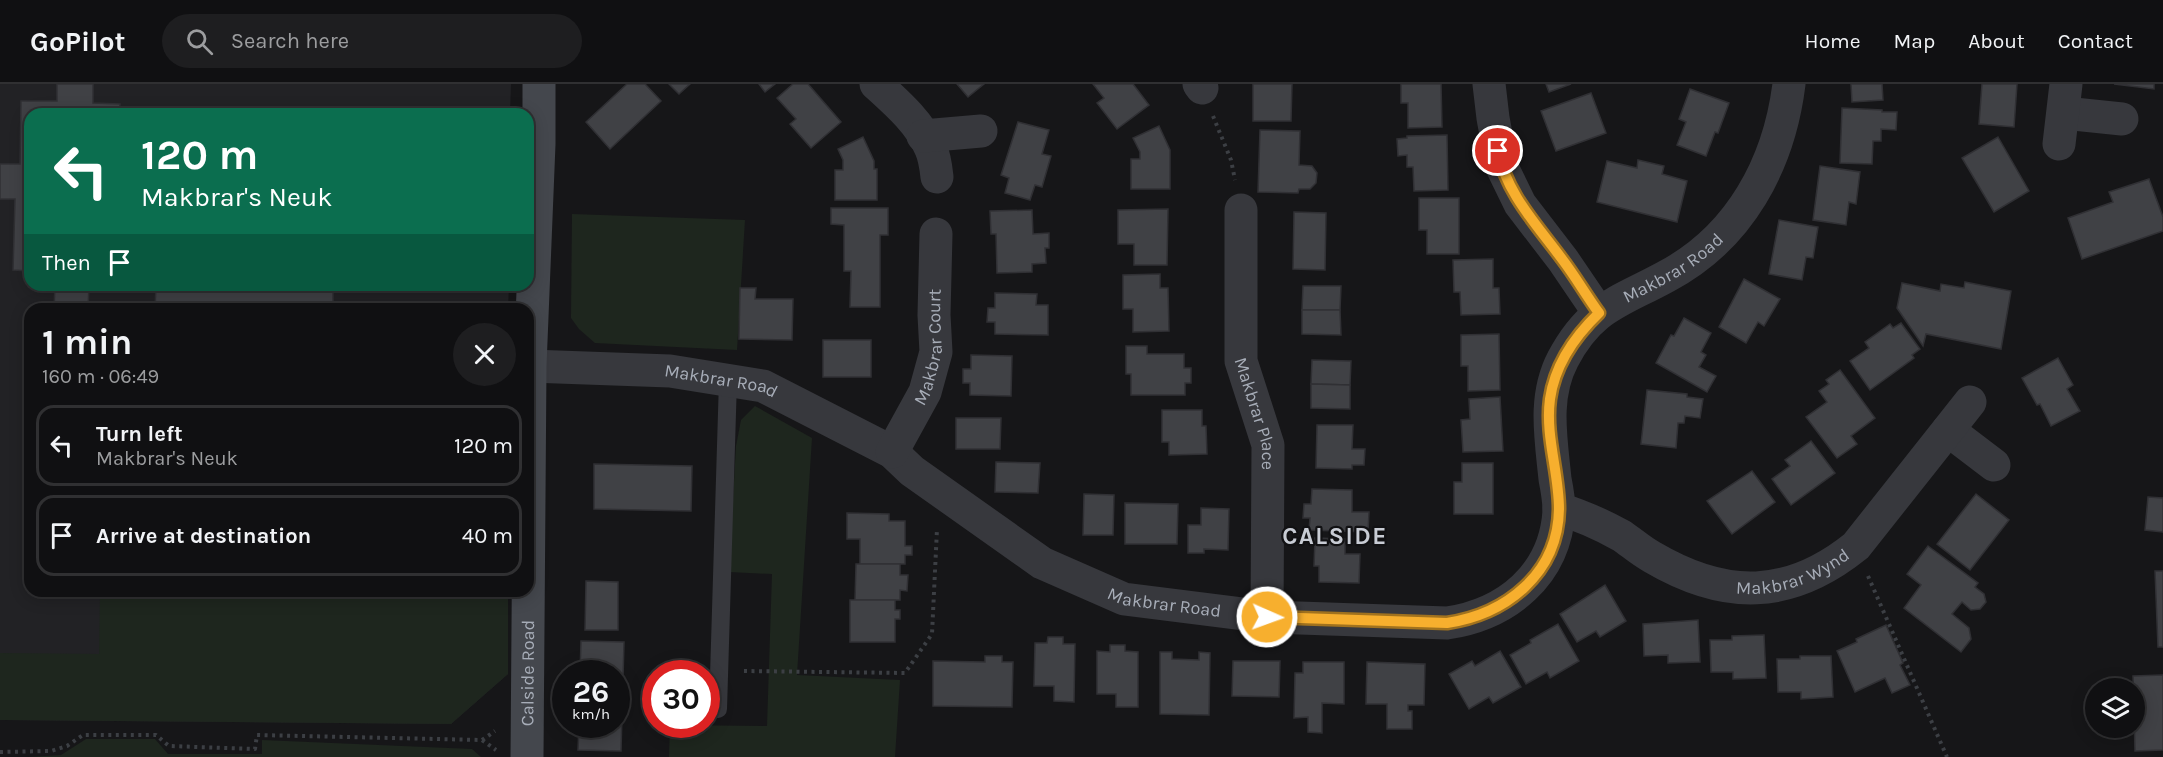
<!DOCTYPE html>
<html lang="en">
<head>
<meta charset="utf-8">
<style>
  body { margin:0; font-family:Karla,sans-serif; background:#1e1e20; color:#f1f3f6; height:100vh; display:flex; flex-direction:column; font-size:22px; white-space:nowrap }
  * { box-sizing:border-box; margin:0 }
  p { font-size:20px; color:#9c9d9f }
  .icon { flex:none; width:33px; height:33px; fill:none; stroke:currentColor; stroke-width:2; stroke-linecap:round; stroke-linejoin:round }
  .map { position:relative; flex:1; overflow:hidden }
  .panel { position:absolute; left:24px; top:219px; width:510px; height:294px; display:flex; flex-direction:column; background:#101012; border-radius:18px; box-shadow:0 3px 15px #0003,0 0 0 2px #303032 }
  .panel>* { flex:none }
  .hud { position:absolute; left:24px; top:24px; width:510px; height:183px; border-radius:18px; box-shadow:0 3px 15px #0003,0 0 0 2px #303032; background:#0b6e4f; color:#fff; overflow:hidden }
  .fabs { position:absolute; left:2085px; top:594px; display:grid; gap:12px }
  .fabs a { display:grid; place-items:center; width:60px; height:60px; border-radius:50%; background:#101012; box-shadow:0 3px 15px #0003,0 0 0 2px #303032; font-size:30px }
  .speed { position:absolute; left:552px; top:576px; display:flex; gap:12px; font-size:30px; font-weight:700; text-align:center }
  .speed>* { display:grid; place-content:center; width:78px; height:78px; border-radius:50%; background:#101012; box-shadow:0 3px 15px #0003,0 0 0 2px #303032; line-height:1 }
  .speed small { font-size:15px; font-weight:400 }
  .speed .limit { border:9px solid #d22; background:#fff; color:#111 }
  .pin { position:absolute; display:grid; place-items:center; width:51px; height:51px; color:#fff; margin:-26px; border:3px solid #fff; border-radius:50%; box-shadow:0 2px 6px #0007 }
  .me { position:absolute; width:66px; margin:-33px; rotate:92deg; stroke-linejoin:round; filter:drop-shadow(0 0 4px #0008) }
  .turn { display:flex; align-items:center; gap:21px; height:126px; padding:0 18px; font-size:27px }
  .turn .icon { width:78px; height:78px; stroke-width:2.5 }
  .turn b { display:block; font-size:42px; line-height:51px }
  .then { display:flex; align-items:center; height:57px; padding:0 18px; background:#0003; gap:12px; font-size:22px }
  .round { display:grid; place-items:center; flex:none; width:63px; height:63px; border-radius:32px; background:#1e1e20 }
  .overview { display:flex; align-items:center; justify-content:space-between; height:102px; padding:0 18px }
  h1 { font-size:36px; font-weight:700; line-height:45px }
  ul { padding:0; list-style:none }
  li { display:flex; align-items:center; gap:18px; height:81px; margin:0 12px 9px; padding:0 6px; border:3px solid #303032; border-radius:18px }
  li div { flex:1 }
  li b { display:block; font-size:22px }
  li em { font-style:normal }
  header { display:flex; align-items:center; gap:36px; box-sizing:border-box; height:84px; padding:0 30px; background:#101012; border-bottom:2px solid #303032 }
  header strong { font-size:28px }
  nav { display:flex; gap:33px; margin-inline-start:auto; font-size:21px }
  .search { width:420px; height:54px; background:#1e1e20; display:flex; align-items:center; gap:15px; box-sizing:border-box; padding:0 21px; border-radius:33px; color:#9c9d9f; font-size:22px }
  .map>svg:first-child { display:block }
  .built { fill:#222225 }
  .green { fill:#1e261e }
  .building { fill:#404145; stroke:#303034; stroke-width:1.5 }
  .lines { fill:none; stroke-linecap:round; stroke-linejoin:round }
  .path { stroke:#3c3f44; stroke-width:4; stroke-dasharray:3 4.5; stroke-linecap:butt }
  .lane { stroke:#37383d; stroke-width:18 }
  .street { stroke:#37383d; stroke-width:33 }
  .secondary { stroke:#44474d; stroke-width:33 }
  .route-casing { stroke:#a1721e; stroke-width:15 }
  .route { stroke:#f7af2e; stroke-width:10 }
  .labels { text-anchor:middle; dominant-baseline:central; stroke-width:4.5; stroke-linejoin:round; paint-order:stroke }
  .street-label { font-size:18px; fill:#a7adb8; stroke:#111113 }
  .district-label { font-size:24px; font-weight:bold; letter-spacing:1.5px; fill:#c8ccd4; stroke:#111113 }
</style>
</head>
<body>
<header>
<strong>GoPilot</strong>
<div class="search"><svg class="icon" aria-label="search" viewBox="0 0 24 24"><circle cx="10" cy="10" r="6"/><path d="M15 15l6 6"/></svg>Search here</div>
<nav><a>Home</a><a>Map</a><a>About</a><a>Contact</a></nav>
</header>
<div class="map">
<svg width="2163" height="673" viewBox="0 0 2163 673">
  <rect width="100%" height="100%" fill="#161618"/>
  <!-- built -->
  <polygon class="built" points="0,0 511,0 510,30 30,30 30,201 509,201 508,225 30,225 30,507 508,507 508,590 451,640 0,636"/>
  <!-- green -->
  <g class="green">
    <polygon points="572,130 745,136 737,266 595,259 579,245 571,234"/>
    <polygon points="755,322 812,354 797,591 900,596 895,673 669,673 670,641 767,642 772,490 729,488 736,362 741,336"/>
    <polygon points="100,507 508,507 508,590 451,640 0,636 0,569 99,570"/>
    <polygon points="86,655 155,655 168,670 262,670 262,656 472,665 481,673 28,673 61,671"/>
  </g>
  <!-- building -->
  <g class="building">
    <polygon points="57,0 93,0 93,19 120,20 119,30 30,30 30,187 13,186 15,115 0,115 0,80 20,80 21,17 57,17"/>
    <polygon points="627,0 645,0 661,17 610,65 586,38"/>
    <polygon points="669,0 690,0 679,10"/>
    <polygon points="759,0 775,0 765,8"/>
    <polygon points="793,0 808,0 841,38 811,64 790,40 796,35 777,14"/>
    <polygon points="957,0 984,0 968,13"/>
    <polygon points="1093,0 1133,0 1149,21 1117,45 1097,19 1104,14"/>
    <polygon points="1253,0 1292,0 1291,37 1253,37"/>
    <polygon points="1401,0 1441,0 1442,43 1408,44 1408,19 1401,19"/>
    <polygon points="1546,0 1571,0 1549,8"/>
    <polygon points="1851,0 1882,0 1883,16 1852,18"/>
    <polygon points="1982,0 2017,0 2014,43 1979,40"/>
    <polygon points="2114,0 2154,0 2154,5"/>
    <polygon points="1690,5 1729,19 1718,49 1715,48 1706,72 1677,61 1686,38 1679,35"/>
    <polygon points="1591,9 1606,49 1556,67 1541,27"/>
    <polygon points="1842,24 1882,26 1882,28 1897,28 1896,46 1881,45 1881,57 1873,57 1872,80 1840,79"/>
    <polygon points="1018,38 1049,46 1042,70 1051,72 1042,103 1035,101 1030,116 1005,109 1009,94 1001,91"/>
    <polygon points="1159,42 1170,66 1170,105 1131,105 1131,75 1140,75 1140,68 1133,54"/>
    <polygon points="1260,46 1300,47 1299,81 1312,82 1317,89 1316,99 1310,105 1299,105 1298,109 1258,108"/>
    <polygon points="1447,51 1448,106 1414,107 1413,83 1407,83 1407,71 1398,72 1397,55 1407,54 1407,52"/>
    <polygon points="863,53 874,77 874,85 877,85 877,116 835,116 835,86 843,86 843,76 838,65"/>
    <polygon points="1998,53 2029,107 1994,128 1962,74"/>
    <polygon points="1638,76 1664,82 1662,90 1687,97 1677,138 1597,118 1607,77 1637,84"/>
    <polygon points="1820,82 1860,88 1856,120 1849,118 1846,141 1813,136"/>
    <polygon points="2149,95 2163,133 2163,147 2082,175 2068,134 2113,118 2109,108"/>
    <polygon points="1419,114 1459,114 1459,170 1427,170 1427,146 1419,146"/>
    <polygon points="831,124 888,124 888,151 880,151 880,223 850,223 851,187 844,187 844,141 831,140"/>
    <polygon points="1168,125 1167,181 1134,181 1134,160 1118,160 1118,126"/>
    <polygon points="1032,126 1033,150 1049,149 1049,164 1045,164 1046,179 1032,180 1032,188 997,189 996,150 991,150 990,127"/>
    <polygon points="1294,128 1326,129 1325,186 1293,185"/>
    <polygon points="1779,136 1818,143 1813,174 1806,173 1802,196 1769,190"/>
    <polygon points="1493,175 1493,204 1499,204 1500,230 1461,231 1460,208 1454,208 1453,176"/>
    <polygon points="1160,190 1160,204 1168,204 1169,247 1133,248 1133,225 1123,225 1123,191"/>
    <polygon points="1744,195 1780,215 1764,242 1758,238 1746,259 1719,243"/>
    <polygon points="1965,198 2011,207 2001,265 1926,250 1923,262 1897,224 1902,199 1940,207 1941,200 1964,204"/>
    <polygon points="55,201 89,201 88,225 54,225"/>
    <polygon points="156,201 301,201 301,205 333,205 333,225 155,225"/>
    <polygon points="1303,202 1341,202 1340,226 1302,226"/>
    <polygon points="740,204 756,204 755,215 793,215 792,256 739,255"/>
    <polygon points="995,209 1037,210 1036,221 1048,221 1048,251 995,250 995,238 987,238 988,224 995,224"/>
    <polygon points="1302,226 1340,226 1341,251 1302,250"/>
    <polygon points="1684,234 1711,249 1701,268 1706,271 1699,283 1716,292 1707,308 1656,279 1671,251 1674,252"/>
    <polygon points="1901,239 1920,265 1912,271 1914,274 1870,306 1850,277 1869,264 1865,258 1890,240 1893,244"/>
    <polygon points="1499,250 1500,306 1468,307 1468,282 1461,282 1461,251"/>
    <rect x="823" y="256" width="48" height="37"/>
    <polygon points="1126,262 1147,262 1147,270 1184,270 1184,284 1191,284 1191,299 1185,299 1185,311 1131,311 1131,290 1126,290"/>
    <polygon points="971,271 1012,272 1011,312 970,311 970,299 963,299 963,285 971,285"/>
    <polygon points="2058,274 2073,301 2067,305 2080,327 2051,342 2040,320 2037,321 2022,294"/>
    <polygon points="1312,276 1351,277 1350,301 1311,300"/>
    <polygon points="1840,286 1875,334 1851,352 1857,360 1837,374 1806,333 1827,318 1819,307 1829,300 1826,296"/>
    <polygon points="1311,300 1350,301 1350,325 1311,324"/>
    <polygon points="1647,306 1687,310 1687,313 1703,315 1700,334 1685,332 1684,339 1678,339 1676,364 1641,360"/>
    <polygon points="1500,313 1503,367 1463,368 1461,336 1470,335 1469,315"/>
    <polygon points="1162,326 1202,326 1202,342 1206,342 1207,370 1169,371 1169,358 1162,358"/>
    <polygon points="956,334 1001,334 1000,365 956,365"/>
    <polygon points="1317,341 1353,341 1352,365 1365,365 1364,381 1352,381 1352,385 1316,384"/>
    <polygon points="1811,357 1835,389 1791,421 1772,395 1790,382 1785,376"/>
    <polygon points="996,378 1040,379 1038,409 995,408"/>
    <polygon points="1462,379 1493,379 1493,430 1454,430 1454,398 1462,398"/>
    <polygon points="594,380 692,382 691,427 594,425"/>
    <polygon points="1752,387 1775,418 1732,450 1707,417"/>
    <polygon points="1312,405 1352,406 1352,428 1369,428 1368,448 1309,446 1310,434 1303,434 1304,420 1311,420"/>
    <polygon points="1084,410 1114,411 1113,451 1083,451"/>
    <polygon points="1976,410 2009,436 1970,486 1937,460"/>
    <polygon points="2148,413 2163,414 2163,448 2145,446"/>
    <polygon points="1125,419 1178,420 1177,460 1125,460"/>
    <polygon points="1201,424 1229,425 1228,466 1204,465 1204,469 1188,469 1188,441 1201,441"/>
    <polygon points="847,429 889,430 889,437 905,437 905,462 912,462 912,471 905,471 905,480 860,480 860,455 847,455"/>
    <polygon points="1315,454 1345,455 1345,470 1360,470 1359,499 1319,498 1319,482 1314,482"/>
    <polygon points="1928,462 1978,499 1975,503 1984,510 1986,518 1980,525 1971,526 1962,518 1952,530 1969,544 1971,555 1961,568 1904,524 1921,501 1907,490"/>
    <polygon points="856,480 900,480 900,491 908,491 907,507 900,506 900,516 855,516"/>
    <polygon points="2155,487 2163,487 2163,563 2158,563"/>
    <polygon points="586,497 618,498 618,546 585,546"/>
    <polygon points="1605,501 1626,537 1600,553 1596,547 1577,558 1560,530"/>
    <polygon points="850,516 895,516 895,526 900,526 900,535 895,535 895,558 850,558"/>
    <polygon points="1698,536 1700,578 1668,579 1668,571 1644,572 1643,540"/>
    <polygon points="1558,540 1579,577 1550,594 1547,588 1526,600 1510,571 1531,559 1530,556"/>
    <polygon points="1886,541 1903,579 1900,581 1910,601 1892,609 1885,594 1855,608 1837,567 1857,558 1856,555"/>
    <polygon points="1764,551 1766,594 1733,595 1733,588 1711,588 1710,556 1732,556 1732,552"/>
    <polygon points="1048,553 1063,553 1063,560 1075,560 1074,618 1054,617 1054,602 1034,602 1035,559 1047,559"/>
    <polygon points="581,557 624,558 621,667 578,666 579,640 616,640 616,590 580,590"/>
    <polygon points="1110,561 1125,561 1125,567 1138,568 1138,623 1116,623 1116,610 1097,610 1097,567 1110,568"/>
    <polygon points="1500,567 1521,603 1493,619 1489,613 1469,625 1449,590 1472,577 1475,582"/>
    <polygon points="1160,568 1172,568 1172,575 1199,576 1199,568 1210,569 1209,631 1160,630"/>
    <polygon points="985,572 1002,572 1002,578 1013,578 1012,623 933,622 933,577 985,578"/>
    <polygon points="1800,572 1831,572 1833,613 1801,615 1801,608 1778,608 1777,575 1800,575"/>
    <polygon points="1233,577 1280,577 1279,613 1232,612"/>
    <polygon points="1303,578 1344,578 1344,620 1322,619 1322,649 1308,648 1308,633 1294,634 1295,589 1303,589"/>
    <polygon points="1367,578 1425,580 1424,621 1408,621 1408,627 1412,627 1412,645 1387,645 1387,620 1366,620"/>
    <polygon points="2163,591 2163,666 2135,667 2133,592"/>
  </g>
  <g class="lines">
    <!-- path -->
    <g class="path">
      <polyline points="1213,32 1231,76 1235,96"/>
      <polyline points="1868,492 1947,673"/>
      <polyline points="744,587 905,589 932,550 937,445"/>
      <polyline points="482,656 495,647"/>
      <polyline points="0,668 51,667 67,662 83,651 156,651 169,662 255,665 257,651 482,656 496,666"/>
    </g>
    <!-- lane -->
    <polyline class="lane" points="718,625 728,296"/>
    <!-- street -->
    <g class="street">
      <path d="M 876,0 C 897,19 920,39 931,65 C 935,74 936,84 937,93"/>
      <polyline points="1199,0 1202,4"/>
      <polyline points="1489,0 1493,34 1502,83 1520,120 1563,176 1599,229"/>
      <polyline points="2064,29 2122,35"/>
      <polyline points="923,52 981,47"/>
      <polyline points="2059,60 2066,0"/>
      <path id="s1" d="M 1241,126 L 1241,277 L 1268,361 L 1267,533"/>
      <path id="s2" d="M 530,282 L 670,287 L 763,302 L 892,368 L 912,387 L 1042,479 L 1124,515 L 1267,533 L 1447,539 C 1507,530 1555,491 1559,427 C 1559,416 1557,405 1555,395 C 1551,354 1543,313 1563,275 C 1591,222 1620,218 1667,192 C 1740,153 1779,80 1789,0"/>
      <polyline points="1948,346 1994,381"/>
      <path id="s3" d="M 892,368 L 925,308 L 936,268 L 934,231 L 936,150"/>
      <path id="s4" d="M 1559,425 C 1580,431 1602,441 1622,452 C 1632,459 1641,467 1652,473 C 1725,516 1789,516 1856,462 L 1970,318"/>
    </g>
    <!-- secondary -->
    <path class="secondary" id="s5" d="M 527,673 L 530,282 L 539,60 L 539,0"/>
  </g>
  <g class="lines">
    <defs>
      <path id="route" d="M 1267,533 L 1447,539 C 1506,530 1558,490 1559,425 C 1559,388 1545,352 1550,315 C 1555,280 1574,253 1599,229 C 1586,211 1575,192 1562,175 C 1537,141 1506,109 1498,67"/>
    </defs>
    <!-- route casing -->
    <use href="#route" class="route-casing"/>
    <!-- route -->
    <use href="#route" class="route"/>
  </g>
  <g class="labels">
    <!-- street labels -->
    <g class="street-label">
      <text stroke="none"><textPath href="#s2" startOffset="1452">Makbrar Road</textPath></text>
      <text stroke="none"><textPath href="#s3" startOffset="114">Makbrar Court</textPath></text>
      <text stroke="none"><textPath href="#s2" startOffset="192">Makbrar Road</textPath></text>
      <text stroke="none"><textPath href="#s1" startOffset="206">Makbrar Place</textPath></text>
      <text stroke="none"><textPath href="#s4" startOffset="255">Makbrar Wynd</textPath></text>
      <text stroke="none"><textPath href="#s2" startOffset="696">Makbrar Road</textPath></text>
      <text stroke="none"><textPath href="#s5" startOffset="84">Calside Road</textPath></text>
    </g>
    <!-- district labels -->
    <g class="district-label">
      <text x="1335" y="452">CALSIDE</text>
    </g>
  </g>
</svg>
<div class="fabs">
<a><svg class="icon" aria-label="layers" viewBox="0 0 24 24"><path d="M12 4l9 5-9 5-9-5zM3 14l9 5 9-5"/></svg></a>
</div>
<div class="speed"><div>26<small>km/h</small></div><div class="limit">30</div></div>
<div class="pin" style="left:1498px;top:67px;background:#d93025"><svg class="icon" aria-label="arrive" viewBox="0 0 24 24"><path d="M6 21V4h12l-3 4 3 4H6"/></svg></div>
<svg class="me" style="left:1267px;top:533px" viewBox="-20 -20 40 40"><circle r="17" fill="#f7af2e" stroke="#fff" stroke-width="3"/><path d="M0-11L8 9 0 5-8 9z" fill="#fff"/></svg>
<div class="hud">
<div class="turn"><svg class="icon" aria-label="left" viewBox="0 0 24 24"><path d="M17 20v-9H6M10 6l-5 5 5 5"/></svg><div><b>120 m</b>Makbrar's Neuk</div></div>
<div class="then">Then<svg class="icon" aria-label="arrive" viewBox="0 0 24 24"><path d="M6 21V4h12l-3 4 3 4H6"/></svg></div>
</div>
<section class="panel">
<div class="overview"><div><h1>1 min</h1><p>160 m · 06:49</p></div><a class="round"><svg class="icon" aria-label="close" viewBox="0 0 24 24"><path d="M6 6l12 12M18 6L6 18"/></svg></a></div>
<ul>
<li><svg class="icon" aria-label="left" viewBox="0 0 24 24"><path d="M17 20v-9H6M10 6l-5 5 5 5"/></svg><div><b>Turn left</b><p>Makbrar's Neuk</p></div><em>120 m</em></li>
<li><svg class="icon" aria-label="arrive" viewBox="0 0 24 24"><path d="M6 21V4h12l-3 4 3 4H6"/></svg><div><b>Arrive at destination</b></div><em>40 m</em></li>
</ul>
</section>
</div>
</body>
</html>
